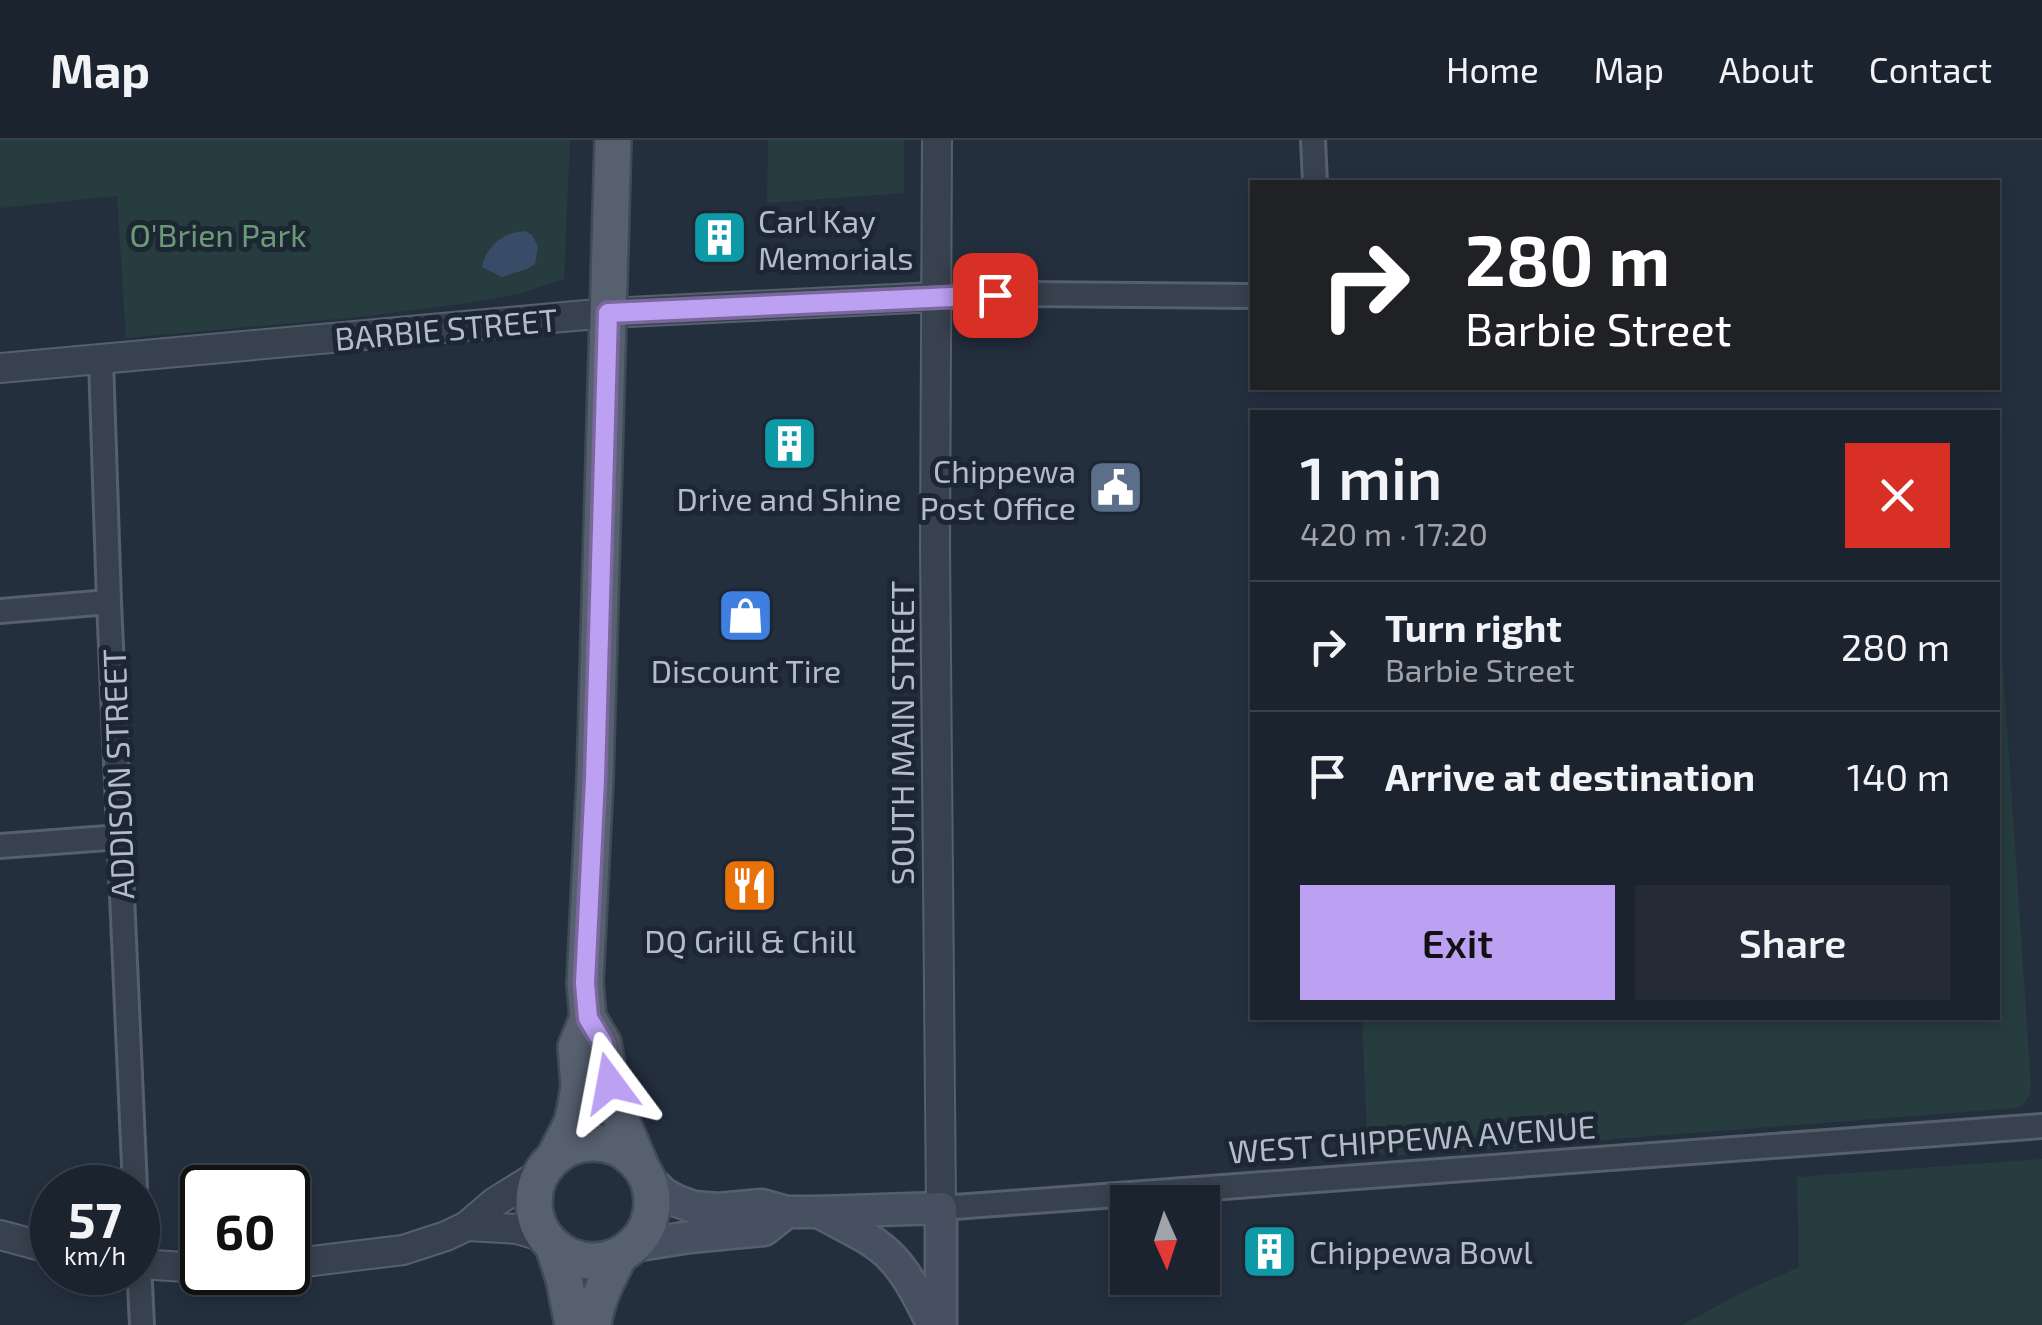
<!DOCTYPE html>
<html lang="en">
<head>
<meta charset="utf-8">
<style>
  body { margin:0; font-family:"Exo 2",sans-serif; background:#242b36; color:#f1f3f6; height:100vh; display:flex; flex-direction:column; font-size:38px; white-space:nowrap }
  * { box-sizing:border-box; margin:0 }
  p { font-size:32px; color:#a0a4aa }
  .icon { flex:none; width:55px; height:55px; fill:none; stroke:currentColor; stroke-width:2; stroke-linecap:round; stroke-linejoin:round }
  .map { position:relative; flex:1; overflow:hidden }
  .drawer { position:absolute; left:1250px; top:270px; width:750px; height:610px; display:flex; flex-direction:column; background:#1b232e; border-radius:0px; box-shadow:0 5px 15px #0003,0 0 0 2px #39404a }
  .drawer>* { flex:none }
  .banner { position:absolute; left:1250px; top:40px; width:750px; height:210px; border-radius:0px; box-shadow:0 5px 15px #0003,0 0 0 2px #39404a; background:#202124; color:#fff; overflow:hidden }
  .needle { width:65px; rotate:177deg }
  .fabs { position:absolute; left:1110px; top:1045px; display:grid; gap:20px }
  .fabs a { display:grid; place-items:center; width:110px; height:110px; border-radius:0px; background:#1b232e; box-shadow:0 5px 15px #0003,0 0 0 2px #39404a; font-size:50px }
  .speed { position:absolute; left:30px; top:1025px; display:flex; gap:20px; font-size:50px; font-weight:700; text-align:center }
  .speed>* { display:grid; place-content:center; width:130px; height:130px; border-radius:50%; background:#1b232e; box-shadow:0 5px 15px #0003,0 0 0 2px #39404a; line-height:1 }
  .speed small { font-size:25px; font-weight:400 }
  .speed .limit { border:5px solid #111; border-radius:15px; background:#fff; color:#111 }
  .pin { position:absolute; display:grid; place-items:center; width:85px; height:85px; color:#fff; margin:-42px; border-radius:20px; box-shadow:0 5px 15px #0006 }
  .me { position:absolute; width:110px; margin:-55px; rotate:347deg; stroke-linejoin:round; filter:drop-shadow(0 0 8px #0008) }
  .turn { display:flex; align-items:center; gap:35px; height:210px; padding:0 50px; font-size:45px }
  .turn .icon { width:130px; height:130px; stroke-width:2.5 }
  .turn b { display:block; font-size:70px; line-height:85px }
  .round { display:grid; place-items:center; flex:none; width:105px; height:105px; border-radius:0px; background:#242b36 }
  .head { display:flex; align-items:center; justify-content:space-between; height:170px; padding:0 50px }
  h1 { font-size:60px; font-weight:600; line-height:75px }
  .primary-button { display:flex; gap:20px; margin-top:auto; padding:20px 50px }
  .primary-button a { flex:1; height:115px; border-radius:0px; background:#bca0f2; color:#111; font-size:40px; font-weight:600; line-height:115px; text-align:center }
  .primary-button a+a { background:#242b36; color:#f1f3f6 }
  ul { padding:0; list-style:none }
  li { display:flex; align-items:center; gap:30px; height:130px; padding:0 50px; border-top:2px solid #39404a }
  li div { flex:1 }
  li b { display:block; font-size:38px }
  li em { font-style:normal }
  header { display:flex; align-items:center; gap:60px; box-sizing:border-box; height:140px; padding:0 50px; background:#1b232e; border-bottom:2px solid #39404a }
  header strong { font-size:48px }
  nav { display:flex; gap:55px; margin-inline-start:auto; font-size:35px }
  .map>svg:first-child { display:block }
  .green { fill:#263c3f }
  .water { fill:#394c67 }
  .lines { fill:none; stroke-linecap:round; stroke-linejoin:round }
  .minor-casing { stroke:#565f6c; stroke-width:28 }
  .tertiary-casing { stroke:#565f6c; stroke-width:32 }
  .secondary-casing { stroke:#565f6c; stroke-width:35 }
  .primary-casing { stroke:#414a57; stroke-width:40 }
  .minor { stroke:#38414e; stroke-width:22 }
  .tertiary { stroke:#38414e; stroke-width:28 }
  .secondary { stroke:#465061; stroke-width:30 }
  .primary { stroke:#56606e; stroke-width:35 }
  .route-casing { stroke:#7a689d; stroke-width:25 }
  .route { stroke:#bca0f2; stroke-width:18 }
  .labels { text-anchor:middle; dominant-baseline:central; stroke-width:10; stroke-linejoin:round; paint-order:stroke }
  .poi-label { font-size:32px; fill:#b4bcc9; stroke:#1d2633 }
  .park-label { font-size:32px; fill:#6b9a76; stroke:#1d2633 }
  .street-label { font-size:32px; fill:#b4bcc9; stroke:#1d2633 }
</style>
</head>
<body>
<header>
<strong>Map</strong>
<nav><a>Home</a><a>Map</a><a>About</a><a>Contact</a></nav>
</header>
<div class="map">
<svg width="2042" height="1185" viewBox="0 0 2042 1185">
  <rect width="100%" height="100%" fill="#242f3e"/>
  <!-- green -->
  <g class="green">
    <polygon points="0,0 570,0 564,139 518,154 462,164 350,178 126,198 117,56 0,68"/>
    <polygon points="768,0 904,0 904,53 767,63"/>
    <path d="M 1998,489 L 2001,496 L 2031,945 C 2031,956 2027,962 2018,968 L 1393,1016 C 1377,1015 1370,1008 1367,993 L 1362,878 L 1998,878 Z"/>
    <polygon points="2042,1019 2042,1185 1682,1185 1741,1153 1799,1127 1797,1037"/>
  </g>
  <!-- water -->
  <path class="water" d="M 525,91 L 532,95 L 538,107 L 535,124 L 527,129 L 502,137 L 482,127 C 486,106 503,92 525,91 Z"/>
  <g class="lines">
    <defs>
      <g id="minor">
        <polyline points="1313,0 1315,42"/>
        <polyline points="936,157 1024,154 1252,156"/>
        <polyline points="101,220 109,462 135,1048"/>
        <polyline points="0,471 109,462"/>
        <polyline points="0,706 120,697"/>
        <polyline points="941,1068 2042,986"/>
        <polyline points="138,1104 142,1185"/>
      </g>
      <g id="tertiary">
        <polyline points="937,0 935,408 941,1068"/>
        <polyline points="0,228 608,173 936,157"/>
        <polyline points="467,1086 517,1089 544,1097"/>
        <polyline points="0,1095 52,1109"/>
        <polyline points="138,1124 202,1128"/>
        <polyline points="288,1124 403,1110 446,1096 467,1086 495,1062 540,1034"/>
      </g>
      <g id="secondary">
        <polyline points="649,1039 664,1054 677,1061 694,1067 718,1069 762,1065 787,1072 819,1072 941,1068 941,1185"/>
        <path d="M 819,1072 C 843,1086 874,1098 892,1118 C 910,1137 921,1162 933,1185"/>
        <polyline points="633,1106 690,1097 764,1090 787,1072"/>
      </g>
      <g id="primary">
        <polyline points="613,0 595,639 585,843 588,878 603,903 610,943 622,982 641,1027"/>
        <circle cx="593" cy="1062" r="59"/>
        <polyline points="556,1014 572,983 576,965 579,946 576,907 588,878"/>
        <polyline points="554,1108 564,1139 573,1185"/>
        <path d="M 593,1185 C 596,1160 608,1138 619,1116"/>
      </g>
    </defs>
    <!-- minor casing -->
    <use href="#minor" class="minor-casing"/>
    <!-- tertiary casing -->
    <use href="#tertiary" class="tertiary-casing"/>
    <!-- secondary casing -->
    <use href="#secondary" class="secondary-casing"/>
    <!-- primary casing -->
    <use href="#primary" class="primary-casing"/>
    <!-- minor -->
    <use href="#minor" class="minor"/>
    <!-- tertiary -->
    <use href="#tertiary" class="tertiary"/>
    <!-- secondary -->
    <use href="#secondary" class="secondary"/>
    <!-- primary -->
    <use href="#primary" class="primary"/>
  </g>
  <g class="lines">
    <defs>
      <polyline id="route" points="610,943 603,903 588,878 585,843 595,639 608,173 995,155"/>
    </defs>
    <!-- route casing -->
    <use href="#route" class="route-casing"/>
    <!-- route -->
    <use href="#route" class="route"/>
  </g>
  <!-- icons -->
  <defs>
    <symbol id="building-square" viewBox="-11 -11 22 22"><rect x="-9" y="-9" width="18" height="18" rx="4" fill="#0f9aa8" stroke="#1d2633"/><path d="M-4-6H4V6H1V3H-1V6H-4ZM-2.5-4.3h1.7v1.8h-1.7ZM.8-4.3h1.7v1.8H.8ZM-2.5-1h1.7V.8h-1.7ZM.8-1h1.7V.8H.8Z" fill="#fff"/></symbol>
    <symbol id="civic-square" viewBox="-11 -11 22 22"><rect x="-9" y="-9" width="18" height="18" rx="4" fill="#5c6f8a" stroke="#1d2633"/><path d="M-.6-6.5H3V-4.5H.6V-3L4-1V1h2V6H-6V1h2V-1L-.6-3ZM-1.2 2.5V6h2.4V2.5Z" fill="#fff"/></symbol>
    <symbol id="shop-square" viewBox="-11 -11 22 22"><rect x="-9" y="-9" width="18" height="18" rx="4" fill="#3f7fe0" stroke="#1d2633"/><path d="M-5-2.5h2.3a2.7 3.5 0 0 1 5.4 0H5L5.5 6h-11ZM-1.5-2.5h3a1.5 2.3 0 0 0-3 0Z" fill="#fff"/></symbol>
    <symbol id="restaurant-square" viewBox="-11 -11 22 22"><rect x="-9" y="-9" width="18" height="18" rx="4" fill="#e8710a" stroke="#1d2633"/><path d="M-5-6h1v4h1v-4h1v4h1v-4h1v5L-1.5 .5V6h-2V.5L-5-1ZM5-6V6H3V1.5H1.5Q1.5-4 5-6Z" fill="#fff"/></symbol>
  </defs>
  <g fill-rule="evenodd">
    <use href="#building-square" x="688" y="66" width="63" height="63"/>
    <use href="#building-square" x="758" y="272" width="63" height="63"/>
    <use href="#civic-square" x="1084" y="316" width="63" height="63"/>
    <use href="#shop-square" x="714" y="444" width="63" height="63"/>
    <use href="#restaurant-square" x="718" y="714" width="63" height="63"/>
    <use href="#building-square" x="1238" y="1080" width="63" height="63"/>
  </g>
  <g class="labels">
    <!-- poi labels -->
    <g class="poi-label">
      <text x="758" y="80" text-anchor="start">Carl Kay<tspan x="758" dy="37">Memorials</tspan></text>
      <text x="1076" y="330" text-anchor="end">Chippewa<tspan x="1076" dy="37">Post Office</tspan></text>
      <text x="789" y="358">Drive and Shine</text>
      <text x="746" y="530">Discount Tire</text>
      <text x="750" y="800">DQ Grill &amp; Chill</text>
      <text x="1309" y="1111" text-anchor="start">Chippewa Bowl</text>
    </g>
    <!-- park labels -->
    <g class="park-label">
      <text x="218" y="94">O'Brien Park</text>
    </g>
    <!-- street labels -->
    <g class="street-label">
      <text transform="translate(446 188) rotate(-5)">BARBIE STREET</text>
      <text transform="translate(901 593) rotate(-90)">SOUTH MAIN STREET</text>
      <text transform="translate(117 634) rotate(-92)">ADDISON STREET</text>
      <text transform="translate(1412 998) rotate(-4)">WEST CHIPPEWA AVENUE</text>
    </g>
  </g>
</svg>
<div class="fabs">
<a><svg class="needle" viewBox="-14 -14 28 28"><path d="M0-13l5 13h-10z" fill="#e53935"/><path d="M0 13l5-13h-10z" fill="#a0a4aa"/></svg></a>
</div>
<div class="speed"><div>57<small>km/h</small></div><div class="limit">60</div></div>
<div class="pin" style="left:995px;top:155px;background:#d93025"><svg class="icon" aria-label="arrive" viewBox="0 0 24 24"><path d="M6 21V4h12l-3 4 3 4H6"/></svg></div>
<svg class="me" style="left:610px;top:943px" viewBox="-20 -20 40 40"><path d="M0-17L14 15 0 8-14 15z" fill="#bca0f2" stroke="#fff" stroke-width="4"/></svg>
<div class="banner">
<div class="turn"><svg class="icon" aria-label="right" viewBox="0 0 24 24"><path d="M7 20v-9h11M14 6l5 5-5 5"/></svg><div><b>280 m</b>Barbie Street</div></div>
</div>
<section class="drawer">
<div class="head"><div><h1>1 min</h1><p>420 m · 17:20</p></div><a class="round" style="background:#d93025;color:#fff"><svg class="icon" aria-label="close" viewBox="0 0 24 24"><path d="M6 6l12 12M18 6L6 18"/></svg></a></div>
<ul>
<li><svg class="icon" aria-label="right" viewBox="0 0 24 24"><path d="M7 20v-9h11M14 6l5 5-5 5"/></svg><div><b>Turn right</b><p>Barbie Street</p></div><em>280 m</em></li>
<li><svg class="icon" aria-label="arrive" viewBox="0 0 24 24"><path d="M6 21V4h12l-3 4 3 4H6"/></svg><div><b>Arrive at destination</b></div><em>140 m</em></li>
</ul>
<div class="primary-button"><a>Exit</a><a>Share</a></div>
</section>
</div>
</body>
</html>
